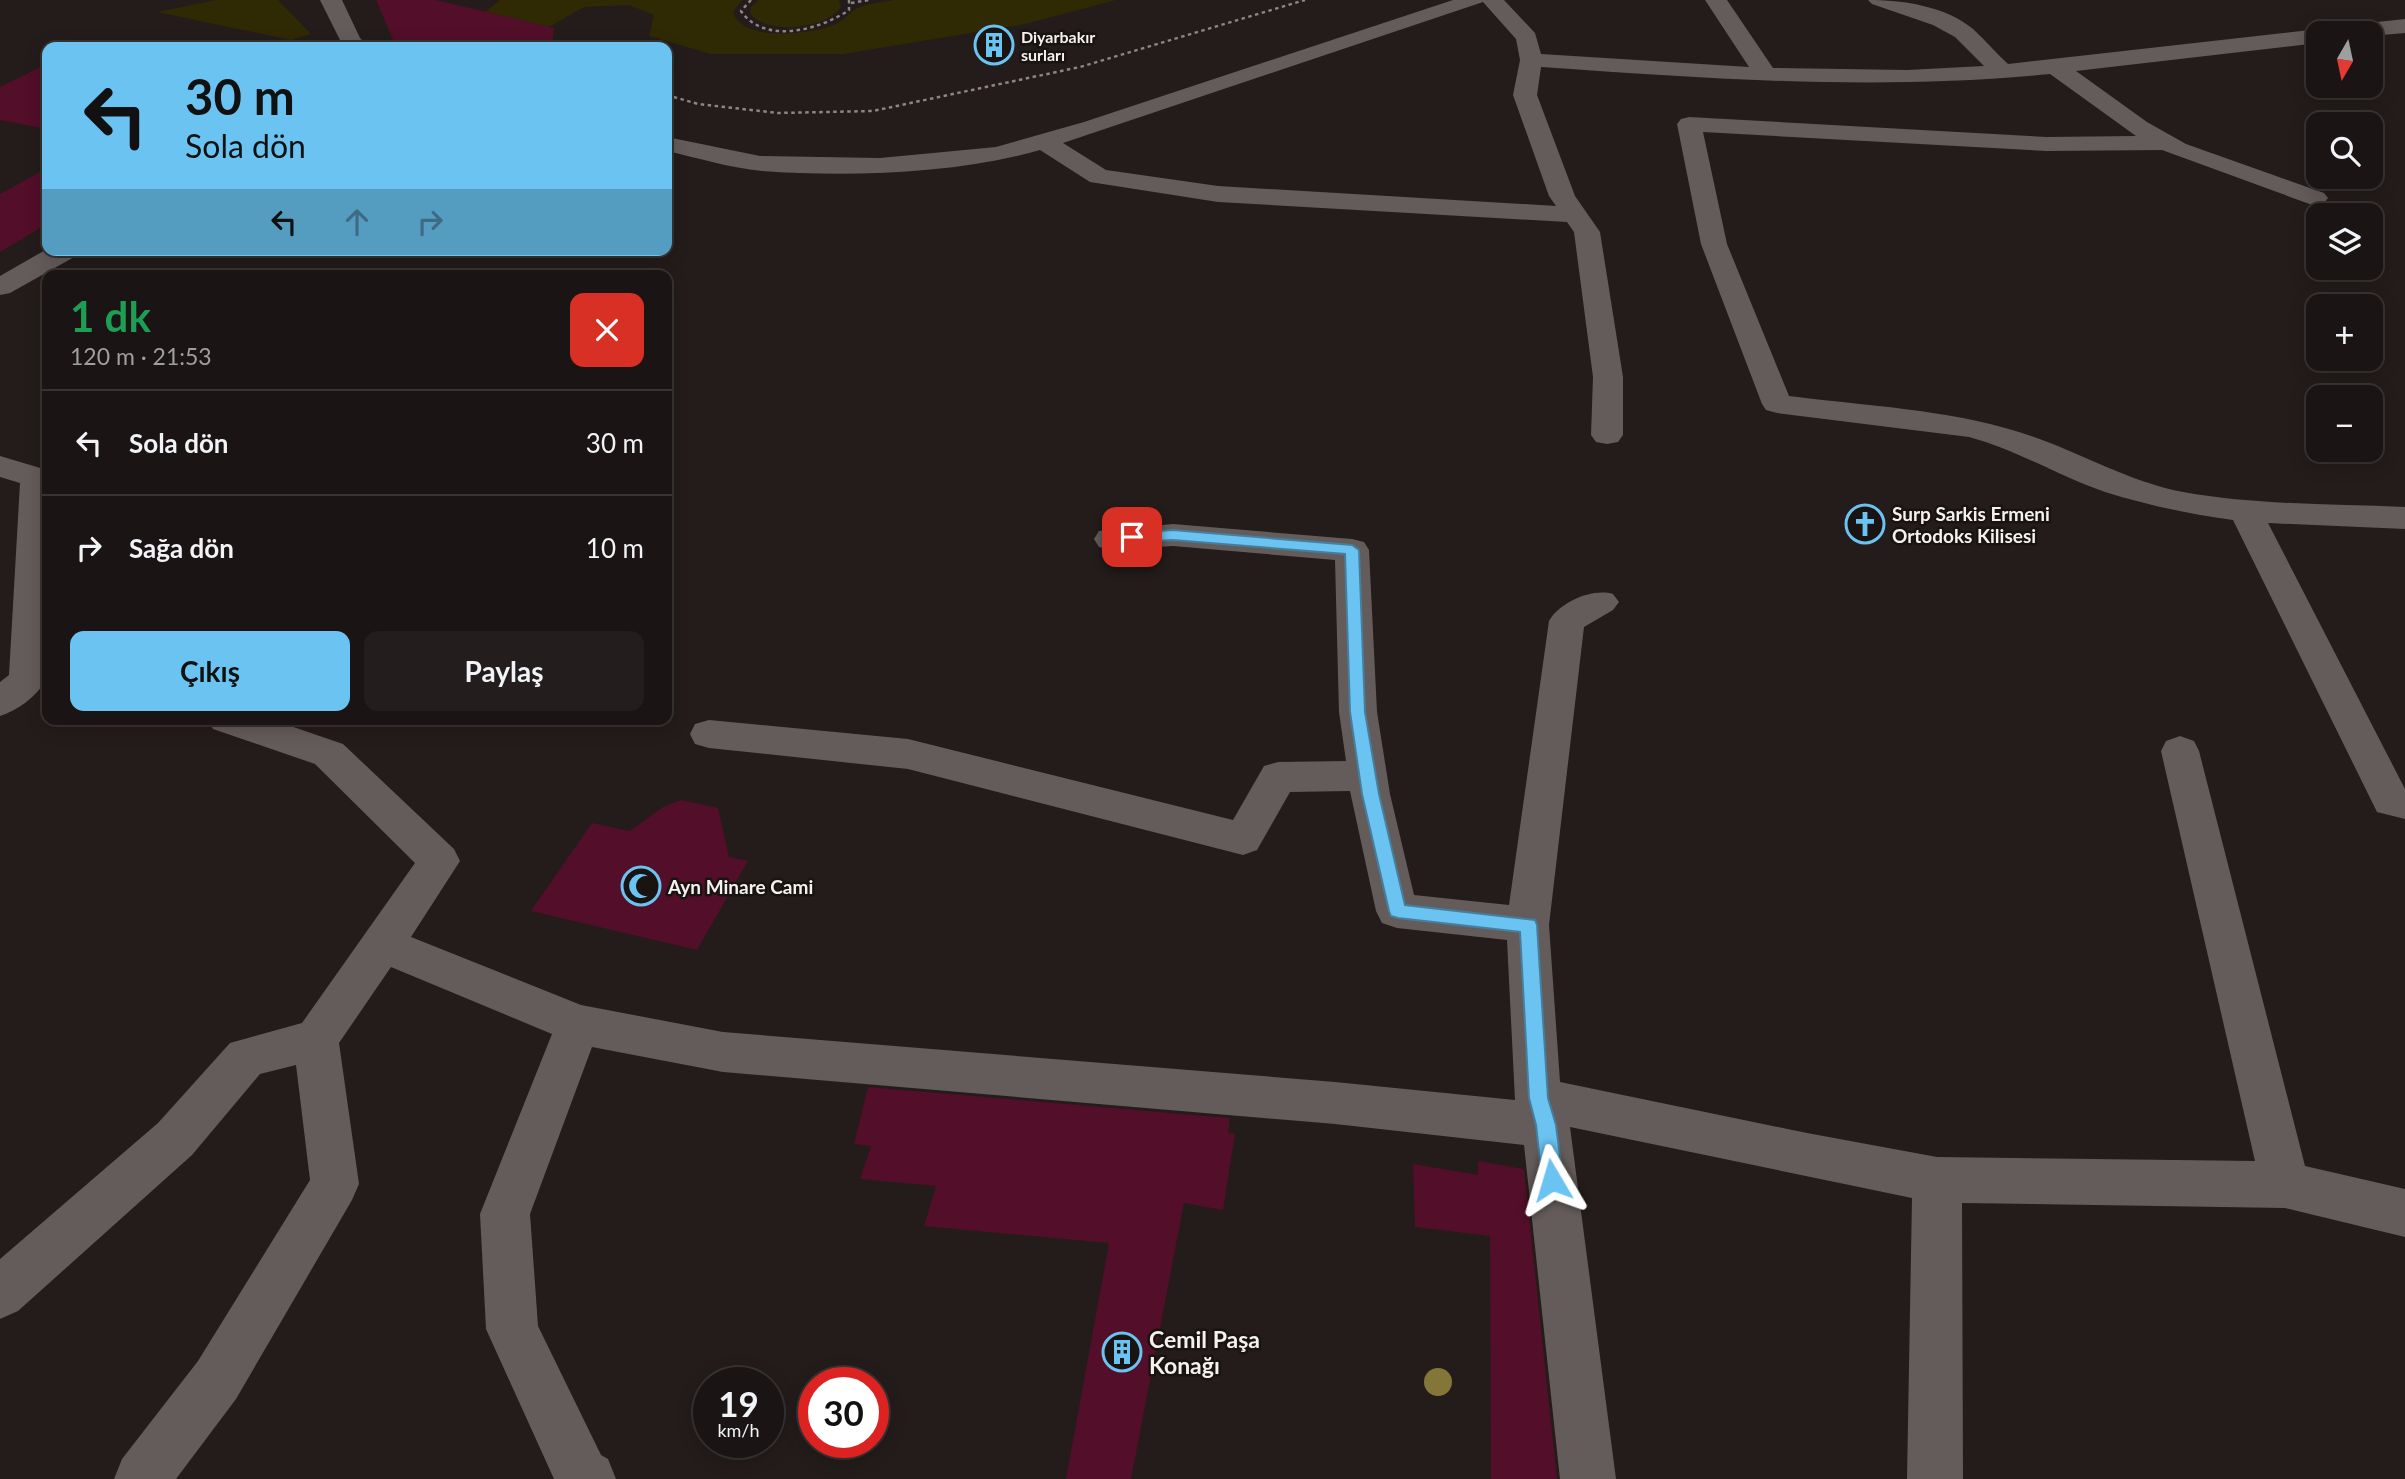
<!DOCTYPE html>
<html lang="tr">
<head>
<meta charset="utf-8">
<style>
  body { margin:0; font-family:Lato,sans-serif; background:#231e1d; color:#f1f3f6; height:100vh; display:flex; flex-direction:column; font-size:26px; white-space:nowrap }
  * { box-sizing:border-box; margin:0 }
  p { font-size:23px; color:#9f9fa0 }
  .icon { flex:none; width:38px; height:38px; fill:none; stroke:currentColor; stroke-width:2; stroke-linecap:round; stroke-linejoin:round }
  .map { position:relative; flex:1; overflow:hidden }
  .details { position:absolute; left:42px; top:270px; width:630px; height:455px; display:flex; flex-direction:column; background:#1a1514; border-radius:14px; box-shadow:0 4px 18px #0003,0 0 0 2px #383434 }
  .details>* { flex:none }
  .top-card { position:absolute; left:42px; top:42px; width:630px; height:214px; border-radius:14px; box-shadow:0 4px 18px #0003,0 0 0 2px #383434; background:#6bc3f2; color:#111; overflow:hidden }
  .needle { width:46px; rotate:189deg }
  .tools { position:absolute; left:2306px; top:21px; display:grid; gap:14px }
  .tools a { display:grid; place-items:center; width:77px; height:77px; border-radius:14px; background:#1a1514; box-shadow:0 4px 18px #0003,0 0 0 2px #383434; font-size:35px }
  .speed { position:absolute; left:693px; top:1367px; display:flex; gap:14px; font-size:35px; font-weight:700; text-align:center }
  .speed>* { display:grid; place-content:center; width:91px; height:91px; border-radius:50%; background:#1a1514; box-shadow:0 4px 18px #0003,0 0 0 2px #383434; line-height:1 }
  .speed small { font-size:18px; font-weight:400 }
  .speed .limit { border:10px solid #d22; background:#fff; color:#111 }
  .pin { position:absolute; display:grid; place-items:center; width:60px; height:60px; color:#fff; margin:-30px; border-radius:14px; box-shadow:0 4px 10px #0006 }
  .me { position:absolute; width:77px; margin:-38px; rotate:353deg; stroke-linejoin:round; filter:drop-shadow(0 0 5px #0008) }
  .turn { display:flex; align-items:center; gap:24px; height:147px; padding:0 28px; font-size:32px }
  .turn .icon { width:91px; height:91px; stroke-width:2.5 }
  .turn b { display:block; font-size:49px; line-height:60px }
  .lanes { display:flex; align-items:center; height:66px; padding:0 28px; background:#0003; justify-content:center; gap:35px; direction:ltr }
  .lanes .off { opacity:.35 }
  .round { display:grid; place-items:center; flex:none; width:74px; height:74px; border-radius:14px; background:#231e1d }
  .headline { display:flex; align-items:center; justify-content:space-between; height:119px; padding:0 28px }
  h1 { font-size:42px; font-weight:700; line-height:52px; color:#1e9e55 }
  .action { display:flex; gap:14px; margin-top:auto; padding:14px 28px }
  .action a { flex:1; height:80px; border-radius:14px; background:#6bc3f2; color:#111; font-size:28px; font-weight:700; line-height:80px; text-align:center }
  .action a+a { background:#231e1d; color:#f1f3f6 }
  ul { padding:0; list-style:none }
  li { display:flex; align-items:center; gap:21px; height:105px; padding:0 28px; border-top:2px solid #383434 }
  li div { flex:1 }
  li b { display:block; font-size:26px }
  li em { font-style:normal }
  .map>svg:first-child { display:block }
  .green { fill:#2f2904 }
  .building { fill:#530e29 }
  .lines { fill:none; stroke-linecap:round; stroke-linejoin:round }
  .path { stroke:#8c8785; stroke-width:2.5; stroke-dasharray:3.5 3.5; stroke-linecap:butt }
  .minor { fill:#645c5a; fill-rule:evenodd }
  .tree { fill:#847639 }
  .route { fill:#6bc3f2; stroke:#467f9d; stroke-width:2 }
  .labels { text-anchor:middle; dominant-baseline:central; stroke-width:5; stroke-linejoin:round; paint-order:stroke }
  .far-poi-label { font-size:16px; font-weight:bold; fill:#f5f1ef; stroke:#191311; text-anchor:start }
  .poi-label { font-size:19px; font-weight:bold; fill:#f5f1ef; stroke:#191311; text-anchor:start }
  .near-poi-label { font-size:23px; font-weight:bold; fill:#f5f1ef; stroke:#191311; text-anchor:start }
</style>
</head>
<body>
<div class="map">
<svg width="2405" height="1479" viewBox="0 0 2405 1479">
  <rect width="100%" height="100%" fill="#231c1a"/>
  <!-- green -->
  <g class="green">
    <polygon points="216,0 278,0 311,34 291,40 157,12"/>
    <path d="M 500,0 L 742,0 L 733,12 C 743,43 810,34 834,25 C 844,21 851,10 860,7 C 871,3 882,2 893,0 L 1116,0 L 1025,24 L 843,54 L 711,54 L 649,36 L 654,15 L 629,5 L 584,7 L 549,27 L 485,12 Z"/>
    <path d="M 759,0 L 839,0 L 841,7 C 827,29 765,36 750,13 L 751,7 Z"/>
  </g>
  <!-- building -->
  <g class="building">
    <polygon points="376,0 436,0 554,28 552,47 396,47"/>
    <polygon points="47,64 47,129 0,120 0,87"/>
    <polygon points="47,168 47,224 0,252 0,194"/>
    <polygon points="681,800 718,808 729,857 748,861 697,950 531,911 592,823 630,831 663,807"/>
    <polygon points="868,1087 1230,1118 1228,1133 1235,1134 1223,1210 1184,1203 1131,1479 1066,1479 1109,1243 924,1226 936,1186 860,1179 871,1146 854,1144"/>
    <polygon points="1478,1161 1524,1169 1557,1479 1491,1479 1490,1236 1415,1227 1413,1164 1478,1175"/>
  </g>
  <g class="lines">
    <!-- path -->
    <g class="path">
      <path d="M 751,0 L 741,11 C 764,45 820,30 849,10 L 849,0"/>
      <polyline points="851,3 869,0"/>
      <polyline points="667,95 698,104 778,113 873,111 1080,67 1305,0"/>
    </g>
    <!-- minor -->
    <g class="minor">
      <polygon points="320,0 342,0 360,38 369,47 343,46"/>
      <path d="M 1453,0 L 1504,0 L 1535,33 L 1541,54 L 1749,67 L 1705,0 L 1727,0 L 1773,68 L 1907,70 L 1984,66 L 1955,37 L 1933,25 L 1872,4 L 1868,0 C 1902,0 1946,6 1973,29 C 1985,40 1996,53 2008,64 L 2319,29 L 2327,31 L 2328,33 L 2319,33 L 2319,43 L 2076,71 L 2147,122 L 2186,144 L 2324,193 L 2328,198 L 2324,203 L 2315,206 L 2162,150 L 2046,151 L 1703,132 L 1727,244 L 1789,396 C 1866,406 1946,409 2019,432 C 2075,449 2125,481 2183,492 C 2256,505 2331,504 2405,507 L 2405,529 L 2268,523 L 2405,789 L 2405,819 L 2377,812 L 2233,520 C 2189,514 2147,505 2105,492 C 2059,476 2017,450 1969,437 L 1777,413 L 1766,410 L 1762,404 L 1701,244 L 1677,124 L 1681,119 L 1689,117 L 2046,137 L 2136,136 L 2050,74 C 1877,91 1715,79 1541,67 L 1537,95 L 1575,196 L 1600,232 L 1623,377 L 1623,435 L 1618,442 L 1607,444 L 1596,442 L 1591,435 L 1593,377 L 1574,232 L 1567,222 L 1218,202 L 1090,182 L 1040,150 C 956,174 848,177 762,171 C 730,168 698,158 667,151 L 667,137 L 760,156 L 880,158 L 996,147 L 1084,122 ZM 1483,2 L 1516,39 L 1520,60 L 1513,95 L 1549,196 L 1556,206 L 1218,186 L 1106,170 L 1063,143 Z"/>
      <polygon points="2405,19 2405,33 2371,36 2371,33 2329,33 2332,28 2340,26"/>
      <polygon points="47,249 79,250 76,256 10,293 0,295 0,276"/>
      <path d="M 0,456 L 47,470 L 46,680 C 36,697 18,710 0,716 L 0,682 L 9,675 L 20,483 L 0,477 Z"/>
      <path d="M 1173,524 L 1352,539 L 1364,542 L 1369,550 L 1377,712 L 1390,794 L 1414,895 L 1509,905 L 1549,621 C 1560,602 1592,588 1613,594 L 1619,602 L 1613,610 L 1584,627 L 1549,925 L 1560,1082 L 1807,1133 L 1937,1157 L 2255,1161 L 2161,751 L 2166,741 L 2180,736 L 2194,741 L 2199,751 L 2305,1166 L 2405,1189 L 2405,1237 L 2285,1208 L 1962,1203 L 1963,1479 L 1907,1479 L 1912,1198 L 1570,1127 L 1616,1479 L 1560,1479 L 1524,1145 L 1335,1124 L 723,1072 L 592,1047 L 530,1214 L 538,1326 L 601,1455 L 608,1459 L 616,1479 L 554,1479 L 486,1329 L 480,1214 L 552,1034 L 391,967 L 339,1043 L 359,1184 L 352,1200 L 236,1399 L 176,1479 L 114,1479 L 122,1459 L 198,1361 L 310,1180 L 296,1065 L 260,1074 L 192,1155 L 18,1311 L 0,1319 L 0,1259 L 158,1123 L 230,1043 L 302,1023 L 415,863 L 315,764 L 213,729 L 207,719 L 270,719 L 343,744 L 454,849 L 460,861 L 411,937 L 581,1005 L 723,1032 L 1335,1082 L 1515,1100 L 1507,940 L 1397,928 L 1382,923 L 1376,911 L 1350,791 L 1290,792 L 1257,850 L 1243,855 L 908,769 L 709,748 L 695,744 L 690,734 L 695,724 L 709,720 L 908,739 L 1233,820 L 1264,766 L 1278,762 L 1346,761 L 1339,712 L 1335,560 L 1173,546 L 1111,550 L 1099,547 L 1094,539 L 1099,531 Z"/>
    </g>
  </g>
  <!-- trees -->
  <circle class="tree" cx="1438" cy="1382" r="14"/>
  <!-- route -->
  <polygon class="route" points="1173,530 1352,545 1359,550 1365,712 1379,794 1405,905 1535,920 1537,925 1548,1098 1556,1125 1563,1180 1560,1187 1552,1189 1545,1187 1542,1180 1536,1125 1529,1098 1520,932 1398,918 1391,916 1389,911 1362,794 1350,712 1345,554 1173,540 1132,542 1125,537 1132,533"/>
  <!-- icons -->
  <defs>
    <symbol id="building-ring" viewBox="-11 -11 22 22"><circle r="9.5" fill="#191311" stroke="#6bc3f2" stroke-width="1.5"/><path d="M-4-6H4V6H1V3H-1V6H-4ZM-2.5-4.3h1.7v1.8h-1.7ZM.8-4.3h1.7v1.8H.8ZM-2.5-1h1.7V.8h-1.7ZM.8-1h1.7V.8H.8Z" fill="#6bc3f2"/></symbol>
    <symbol id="church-ring" viewBox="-11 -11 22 22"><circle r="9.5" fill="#191311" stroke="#6bc3f2" stroke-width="1.5"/><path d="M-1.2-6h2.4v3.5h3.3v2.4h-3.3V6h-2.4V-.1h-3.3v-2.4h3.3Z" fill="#6bc3f2"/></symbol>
    <symbol id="mosque-ring" viewBox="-11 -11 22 22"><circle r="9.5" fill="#191311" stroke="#6bc3f2" stroke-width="1.5"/><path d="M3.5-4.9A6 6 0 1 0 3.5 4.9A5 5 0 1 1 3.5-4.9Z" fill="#6bc3f2"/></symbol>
  </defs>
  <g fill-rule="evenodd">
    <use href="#building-ring" x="972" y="23" width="44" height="44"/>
    <use href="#church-ring" x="1843" y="502" width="44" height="44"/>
    <use href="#mosque-ring" x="619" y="864" width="44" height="44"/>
    <use href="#building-ring" x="1100" y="1330" width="44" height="44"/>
  </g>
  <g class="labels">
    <!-- far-poi labels -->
    <g class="far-poi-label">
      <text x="1021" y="36">Diyarbakır<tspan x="1021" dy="18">surları</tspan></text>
    </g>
    <!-- poi labels -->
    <g class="poi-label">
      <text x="1892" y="513">Surp Sarkis Ermeni<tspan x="1892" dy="22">Ortodoks Kilisesi</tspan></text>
      <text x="668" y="886">Ayn Minare Cami</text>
    </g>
    <!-- near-poi labels -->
    <g class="near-poi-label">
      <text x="1149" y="1339">Cemil Paşa<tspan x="1149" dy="26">Konağı</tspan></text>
    </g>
  </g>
</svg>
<div class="tools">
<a><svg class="needle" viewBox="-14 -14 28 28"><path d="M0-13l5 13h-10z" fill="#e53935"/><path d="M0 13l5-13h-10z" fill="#9f9fa0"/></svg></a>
<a><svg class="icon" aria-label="search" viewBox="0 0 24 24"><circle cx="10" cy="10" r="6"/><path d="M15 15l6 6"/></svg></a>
<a><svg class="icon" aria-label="layers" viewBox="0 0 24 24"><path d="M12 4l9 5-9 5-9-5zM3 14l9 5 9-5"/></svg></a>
<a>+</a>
<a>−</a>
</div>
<div class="speed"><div>19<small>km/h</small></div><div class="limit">30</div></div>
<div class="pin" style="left:1132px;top:537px;background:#d93025"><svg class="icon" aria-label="arrive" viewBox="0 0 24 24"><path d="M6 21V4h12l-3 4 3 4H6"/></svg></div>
<svg class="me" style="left:1552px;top:1180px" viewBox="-20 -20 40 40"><path d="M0-17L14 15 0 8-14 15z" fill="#6bc3f2" stroke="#fff" stroke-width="4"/></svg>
<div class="top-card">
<div class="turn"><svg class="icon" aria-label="left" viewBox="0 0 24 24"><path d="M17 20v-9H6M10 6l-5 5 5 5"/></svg><div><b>30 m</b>Sola dön</div></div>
<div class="lanes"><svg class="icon" aria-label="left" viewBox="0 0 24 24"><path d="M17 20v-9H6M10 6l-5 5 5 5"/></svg><svg class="icon off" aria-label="ahead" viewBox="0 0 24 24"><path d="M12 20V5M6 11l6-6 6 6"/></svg><svg class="icon off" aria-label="right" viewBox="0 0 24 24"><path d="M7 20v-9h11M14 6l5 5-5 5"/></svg></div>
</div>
<section class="details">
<div class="headline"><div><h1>1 dk</h1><p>120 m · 21:53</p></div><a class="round" style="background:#d93025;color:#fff"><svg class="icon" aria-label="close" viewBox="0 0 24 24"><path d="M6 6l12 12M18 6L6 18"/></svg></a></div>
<ul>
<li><svg class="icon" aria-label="left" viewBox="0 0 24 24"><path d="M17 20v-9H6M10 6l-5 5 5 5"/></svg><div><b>Sola dön</b></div><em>30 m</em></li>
<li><svg class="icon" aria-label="right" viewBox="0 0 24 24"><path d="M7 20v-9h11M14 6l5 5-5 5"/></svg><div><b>Sağa dön</b></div><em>10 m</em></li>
</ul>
<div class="action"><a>Çıkış</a><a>Paylaş</a></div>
</section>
</div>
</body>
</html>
